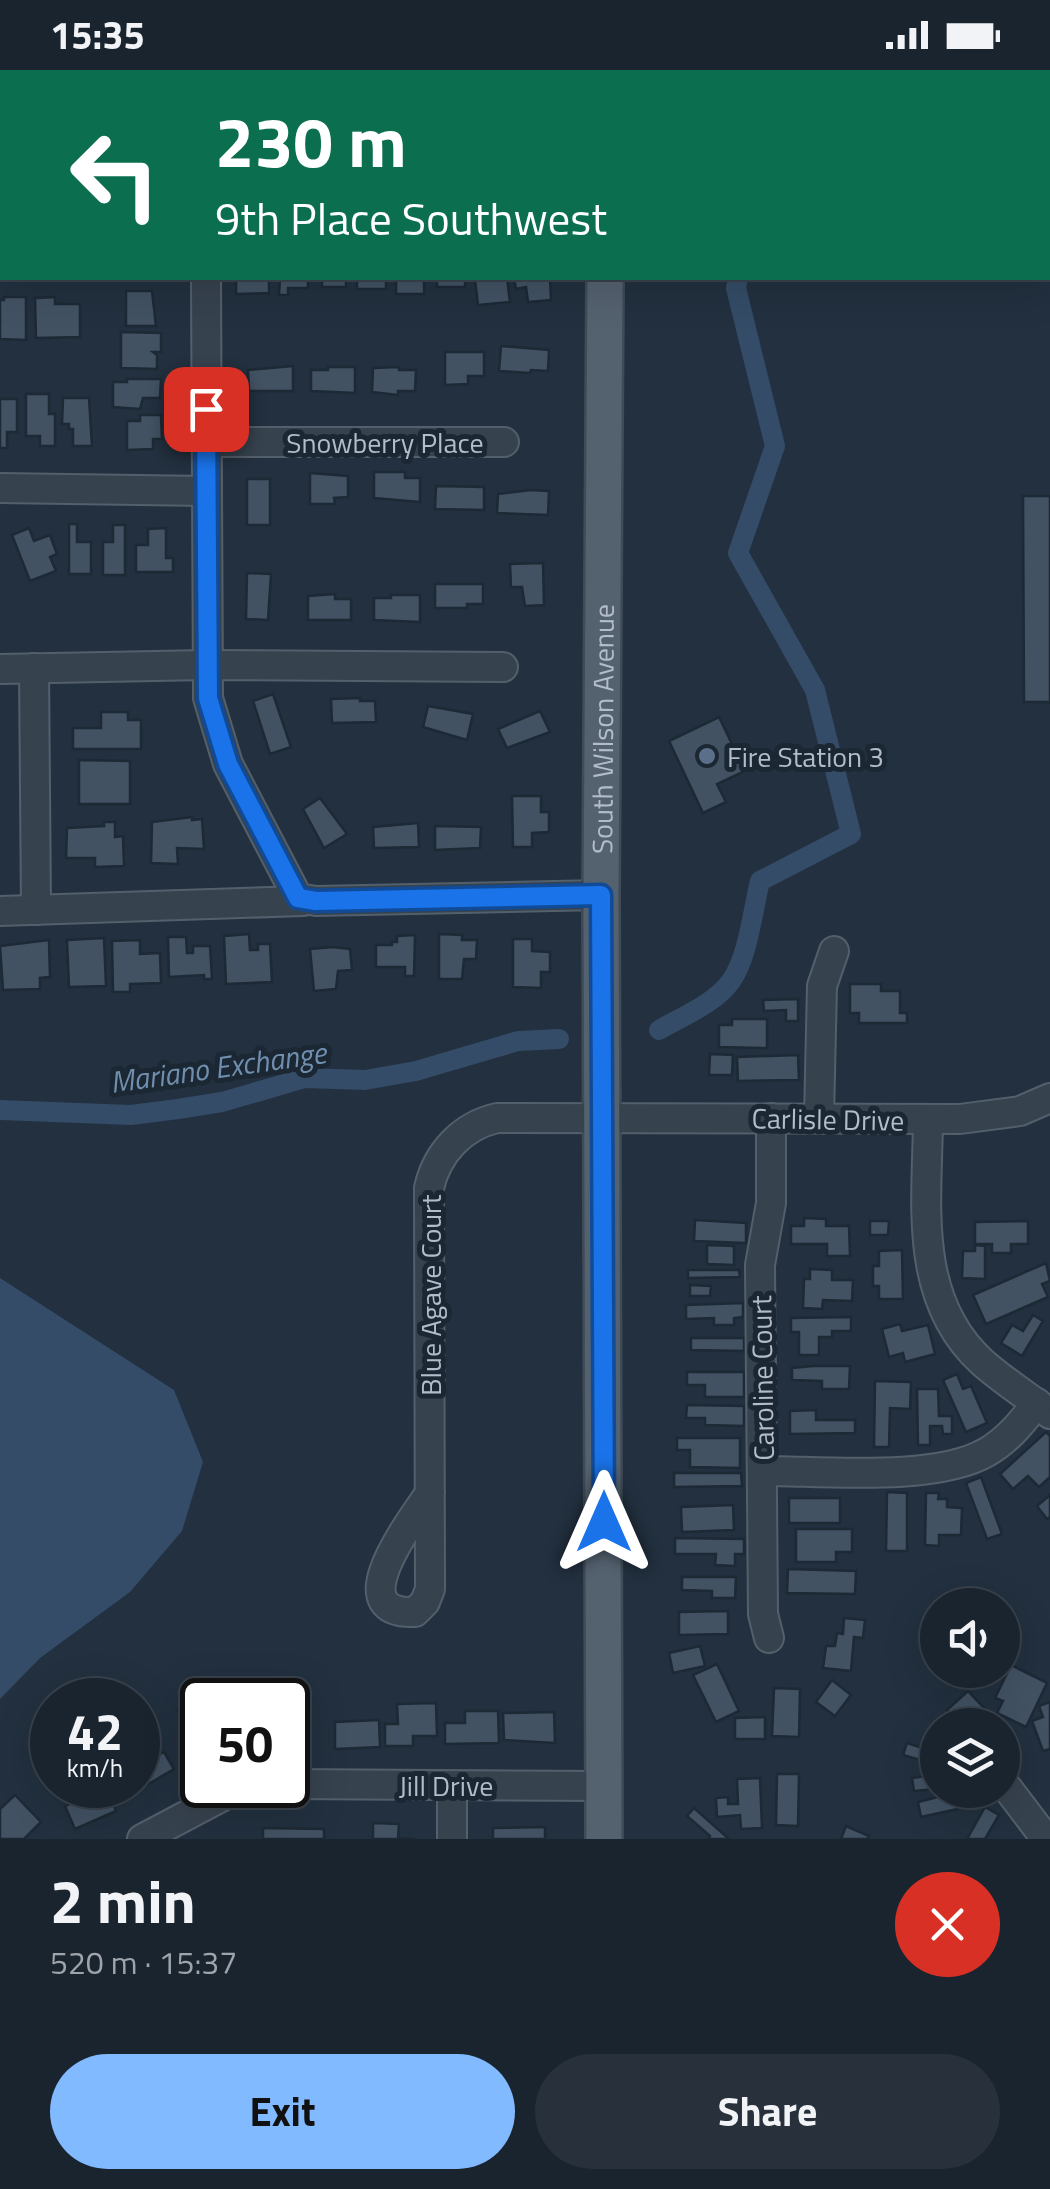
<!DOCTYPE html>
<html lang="en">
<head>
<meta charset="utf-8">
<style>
  body { margin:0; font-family:"Titillium Web",sans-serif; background:#27303b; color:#f1f3f6; height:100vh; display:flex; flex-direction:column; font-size:38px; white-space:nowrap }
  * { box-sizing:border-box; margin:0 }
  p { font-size:32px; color:#9fa4aa }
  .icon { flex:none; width:55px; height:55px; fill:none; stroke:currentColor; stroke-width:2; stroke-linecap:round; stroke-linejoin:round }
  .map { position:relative; height:1769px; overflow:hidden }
  .drawer { display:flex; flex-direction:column; background:#1a242f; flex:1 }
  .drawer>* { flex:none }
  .guide { position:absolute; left:0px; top:0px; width:1050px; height:210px; box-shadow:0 10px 40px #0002,0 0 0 2px #38414b; background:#0b6e4f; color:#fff; overflow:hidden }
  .buttons { position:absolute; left:920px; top:1518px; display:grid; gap:20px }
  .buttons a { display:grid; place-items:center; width:100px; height:100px; border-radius:50%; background:#1a242f; box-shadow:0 10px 40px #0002,0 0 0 2px #38414b; font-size:50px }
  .speed { position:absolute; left:30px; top:1608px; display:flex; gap:20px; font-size:50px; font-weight:700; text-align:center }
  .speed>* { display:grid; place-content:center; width:130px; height:130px; border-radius:50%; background:#1a242f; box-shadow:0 10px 40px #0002,0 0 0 2px #38414b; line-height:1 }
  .speed small { font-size:25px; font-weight:400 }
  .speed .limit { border:5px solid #111; border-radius:15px; background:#fff; color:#111 }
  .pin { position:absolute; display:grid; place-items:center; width:85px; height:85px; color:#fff; margin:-42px; border-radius:20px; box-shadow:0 5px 15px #0006 }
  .me { position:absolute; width:110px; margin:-55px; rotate:0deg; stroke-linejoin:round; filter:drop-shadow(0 0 8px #0008) }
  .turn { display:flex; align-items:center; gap:35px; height:210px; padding:0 50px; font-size:45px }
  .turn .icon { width:130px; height:130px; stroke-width:2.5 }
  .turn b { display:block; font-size:70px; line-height:85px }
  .round { display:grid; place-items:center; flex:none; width:105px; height:105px; border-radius:52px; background:#27303b }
  .headline { display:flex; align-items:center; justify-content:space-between; height:170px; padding:0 50px }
  h1 { font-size:60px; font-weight:700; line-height:75px }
  .cta { display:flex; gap:20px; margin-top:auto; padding:20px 50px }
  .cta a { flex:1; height:115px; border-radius:60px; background:#81baff; color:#111; font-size:40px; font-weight:700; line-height:115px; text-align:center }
  .cta a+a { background:#27303b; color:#f1f3f6 }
  .status { display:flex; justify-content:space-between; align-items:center; height:70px; padding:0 50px; background:#1a242f; direction:ltr }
  .status svg { height:28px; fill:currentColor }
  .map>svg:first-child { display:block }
  .water { fill:#344c67 }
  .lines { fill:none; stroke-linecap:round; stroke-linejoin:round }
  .canal { stroke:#344c67; stroke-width:20 }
  .building { fill:#425263; stroke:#1d2935; stroke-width:2.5 }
  .minor-casing { stroke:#545f6c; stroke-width:32 }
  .major-casing { stroke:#3f4b57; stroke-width:40 }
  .minor { stroke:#36424e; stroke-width:28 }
  .major { stroke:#54616f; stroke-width:35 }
  .route-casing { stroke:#114b97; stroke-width:25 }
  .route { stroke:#1a73e8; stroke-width:18 }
  .service-dot { fill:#5c6f8a; stroke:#1b2733; stroke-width:4 }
  .labels { text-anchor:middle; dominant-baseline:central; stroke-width:10; stroke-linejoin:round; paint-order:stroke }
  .street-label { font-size:28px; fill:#b2bcca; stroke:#1b2733 }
  .poi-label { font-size:28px; fill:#b2bcca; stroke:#1b2733; text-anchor:start }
  .water-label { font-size:30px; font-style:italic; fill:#708faf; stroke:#1b2733 }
</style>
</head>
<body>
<div class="status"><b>15:35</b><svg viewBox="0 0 49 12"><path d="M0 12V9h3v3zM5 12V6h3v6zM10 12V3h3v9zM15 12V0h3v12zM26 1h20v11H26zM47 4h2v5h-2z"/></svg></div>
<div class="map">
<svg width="1050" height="1769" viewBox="0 0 1050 1769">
  <rect width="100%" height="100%" fill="#22303f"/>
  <!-- water -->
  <polygon class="water" points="0,1208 174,1320 203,1392 182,1461 130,1522 40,1588 0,1629"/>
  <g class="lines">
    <!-- canal -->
    <g class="canal">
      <polyline points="780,2 781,0"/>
      <path d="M 659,960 C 681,947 716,933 731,911 C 748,888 753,839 760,811 L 851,764 L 815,620 L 738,483 L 775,376 L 736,218 L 738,208"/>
      <polyline points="0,1040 131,1045 178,1039 222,1032 305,1008 365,1010 416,1001 518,971 559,969"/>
    </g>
  </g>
  <!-- building -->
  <g class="building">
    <polygon points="236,208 269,208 269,223 236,224"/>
    <polygon points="280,208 308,208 308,218 288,218 288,225 279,225"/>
    <rect x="322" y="208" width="24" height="9"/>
    <rect x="357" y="208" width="29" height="11"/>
    <rect x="396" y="208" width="28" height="16"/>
    <rect x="437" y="208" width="28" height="9"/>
    <polygon points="487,208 507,208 510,232 478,235 475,210"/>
    <polygon points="514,208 550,208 551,230 528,232 526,217 516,219"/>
    <polygon points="126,221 152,221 156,256 126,256"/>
    <polygon points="4,227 26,227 26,270 0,269 0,230 4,230"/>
    <polygon points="55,227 55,234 80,234 80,267 36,268 35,228"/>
    <polygon points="121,262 161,263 161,282 153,282 157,285 157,299 121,298"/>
    <polygon points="501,276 549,280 548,301 531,300 530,303 499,301"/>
    <polygon points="445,282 484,282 484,306 468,306 468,314 445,315"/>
    <polygon points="293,296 293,321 249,321 248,300"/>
    <polygon points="328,297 355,297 355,323 311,321 311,300 328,300"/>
    <polygon points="399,297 399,300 416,300 415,321 398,321 398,325 372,322 373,298"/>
    <polygon points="127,309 161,309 160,328 143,328 140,339 113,337 113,312 127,312"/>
    <polygon points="26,324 49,324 49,344 55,344 55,376 40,376 40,366 26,366"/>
    <polygon points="63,328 89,328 92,376 73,376 73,359 69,359 69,354 62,354"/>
    <polygon points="0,329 17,329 17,362 7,362 7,378 0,378"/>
    <polygon points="140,345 161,345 162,369 153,369 153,379 127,380 127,351 140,351"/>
    <polygon points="374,402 405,402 405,408 420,408 420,432 374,428"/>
    <polygon points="310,403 348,406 348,427 334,428 335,434 310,434"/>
    <rect x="247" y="409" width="23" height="46"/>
    <polygon points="436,416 484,417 484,440 435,439"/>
    <polygon points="531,420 549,421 548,445 497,443 498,424"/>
    <polygon points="1023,426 1050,426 1050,632 1024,632"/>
    <polygon points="69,454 77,454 77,472 91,472 91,504 69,504"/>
    <polygon points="113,455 125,455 125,505 103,505 103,472 113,472"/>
    <polygon points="29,458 34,471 50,465 57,484 50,487 56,501 30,511 12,465"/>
    <polygon points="166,458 166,488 173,488 173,502 136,502 136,475 148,475 148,459"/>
    <polygon points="543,493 544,535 525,536 522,517 511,517 510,494"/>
    <polygon points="247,503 271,504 268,550 246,549"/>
    <polygon points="435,514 483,514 483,534 467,534 467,538 435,538"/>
    <polygon points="335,524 335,529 351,529 351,550 308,550 308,526"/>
    <polygon points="391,525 420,525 420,552 374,550 374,528 391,528"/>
    <polygon points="273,624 291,677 270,684 253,631"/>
    <polygon points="360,628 360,631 375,631 376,652 332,653 331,629"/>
    <polygon points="428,636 473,644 467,670 423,657"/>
    <polygon points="540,641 550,662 507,678 498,659"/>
    <polygon points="101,642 128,642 128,650 141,650 141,679 73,679 73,658 101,658"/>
    <polygon points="719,647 745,701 717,714 726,732 703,743 669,671"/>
    <polygon points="79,690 130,691 130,734 79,734"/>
    <polygon points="512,726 541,726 541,742 549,742 549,762 532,763 532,777 513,777"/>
    <polygon points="320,728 347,764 324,778 303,739"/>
    <polygon points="192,747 192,750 202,749 204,779 177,778 178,794 151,793 152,752"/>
    <polygon points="104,752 115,752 115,767 123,766 124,796 95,797 95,788 66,788 67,758 104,756"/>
    <polygon points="418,753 419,777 374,778 373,757"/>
    <polygon points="435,756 481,757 480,778 435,780"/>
    <polygon points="249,864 250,880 258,880 258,874 270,874 272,912 226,914 224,866"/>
    <polygon points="439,864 462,865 462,870 477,870 476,889 464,889 462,909 439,909"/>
    <polygon points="415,865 414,906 405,906 405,897 376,897 376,875 392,875 392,872 397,872 397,866"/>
    <polygon points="168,867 186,867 187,883 193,883 193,876 210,876 212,909 204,909 204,905 169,907"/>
    <polygon points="104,868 106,916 69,917 67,870"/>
    <polygon points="513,869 532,869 532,881 550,882 550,902 541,902 541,918 513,917"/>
    <polygon points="49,870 50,907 40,908 40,919 3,920 0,876"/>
    <polygon points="140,870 140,884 160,883 161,913 130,914 130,922 113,922 112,871"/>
    <polygon points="333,877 350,879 352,900 338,901 336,919 314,921 310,879"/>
    <polygon points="850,914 881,914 881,921 900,921 900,943 907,943 907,953 859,953 859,943 850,943"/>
    <polygon points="798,929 798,951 786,951 786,940 764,941 763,930"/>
    <polygon points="732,949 767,949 767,978 719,977 719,955 732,955"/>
    <polygon points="710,984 733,985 732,1005 709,1005"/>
    <polygon points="798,985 799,1010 738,1011 737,987"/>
    <polygon points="804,1148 826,1149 826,1156 849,1156 850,1186 827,1186 827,1174 791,1174 791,1156 804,1156"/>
    <polygon points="695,1150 746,1153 746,1173 694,1171"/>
    <polygon points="870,1151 889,1151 888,1165 870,1165"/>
    <polygon points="1028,1151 1028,1174 1011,1174 1011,1183 992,1183 992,1174 975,1174 975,1152"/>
    <polygon points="707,1175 734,1176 734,1195 707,1194"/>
    <polygon points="975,1175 985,1176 985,1209 962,1208 963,1181 975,1181"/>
    <polygon points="902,1180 903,1229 879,1229 879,1216 873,1216 873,1196 879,1196 879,1181"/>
    <polygon points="1046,1193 1050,1211 1042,1214 1048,1227 986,1254 973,1225"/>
    <polygon points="810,1199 832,1200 832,1210 853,1210 852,1231 823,1230 822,1239 803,1238 804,1209 810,1209"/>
    <polygon points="688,1200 739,1200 740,1207 688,1208"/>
    <polygon points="690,1215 711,1216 710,1226 690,1226"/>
    <polygon points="743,1233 743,1247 734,1248 734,1255 714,1255 714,1248 686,1249 686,1235"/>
    <polygon points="1033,1245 1043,1251 1022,1286 1001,1273 1012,1255 1023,1261"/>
    <polygon points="851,1247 851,1261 832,1261 832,1267 819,1267 819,1285 799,1285 799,1262 791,1262 791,1248"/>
    <polygon points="900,1254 902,1261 928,1255 935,1284 905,1292 903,1283 889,1287 882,1259"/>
    <polygon points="691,1268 744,1268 744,1281 691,1280"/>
    <polygon points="813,1296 850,1296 849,1319 822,1319 822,1311 792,1310 792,1298"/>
    <polygon points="687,1302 744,1302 744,1327 705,1327 705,1315 687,1315"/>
    <polygon points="957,1304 963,1319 971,1316 987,1353 966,1362 943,1310"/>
    <polygon points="875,1311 911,1312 910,1339 890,1338 889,1377 874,1377"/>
    <polygon points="917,1319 938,1319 939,1346 952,1346 952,1364 943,1364 942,1356 930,1356 930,1375 918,1375"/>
    <polygon points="687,1335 744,1336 744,1356 705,1355 705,1348 686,1348"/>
    <polygon points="816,1340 816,1350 855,1350 855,1363 790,1364 790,1341"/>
    <polygon points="1046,1362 1050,1366 1050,1407 1039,1417 1028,1406 1013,1419 1000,1404"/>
    <polygon points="677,1368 740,1368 740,1398 690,1397 690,1380 677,1380"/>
    <polygon points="674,1403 741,1403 742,1416 674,1417"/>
    <polygon points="981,1407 1002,1464 987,1469 966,1413"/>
    <polygon points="887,1422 907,1423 907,1481 886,1481"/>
    <polygon points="926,1423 939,1423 938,1429 947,1429 947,1437 962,1438 961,1465 939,1465 939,1476 925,1475"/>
    <polygon points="1050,1425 1050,1447 1047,1449 1037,1436"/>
    <rect x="789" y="1428" width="51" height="25"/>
    <polygon points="733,1435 734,1460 682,1462 681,1437"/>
    <polygon points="796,1459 852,1459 852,1482 836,1482 836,1492 796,1492"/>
    <polygon points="675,1468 744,1469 744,1484 735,1484 735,1496 715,1495 716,1484 675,1484"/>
    <polygon points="788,1499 856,1501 855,1524 787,1523"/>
    <polygon points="682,1507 736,1507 735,1528 712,1528 712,1521 682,1520"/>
    <polygon points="728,1541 728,1564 679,1565 679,1542"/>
    <polygon points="844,1548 865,1550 863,1568 854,1567 851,1601 823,1598 826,1576 835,1576 837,1563 843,1564"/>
    <polygon points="700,1576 705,1596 673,1603 669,1583"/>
    <polygon points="717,1594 739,1641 716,1652 693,1605"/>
    <polygon points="1011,1595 1047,1613 1026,1657 997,1643 1003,1631 995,1628"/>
    <polygon points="832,1610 851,1625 835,1646 816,1632"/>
    <polygon points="239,1616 242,1630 203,1630 202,1624"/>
    <polygon points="774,1618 800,1619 799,1667 772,1666"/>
    <polygon points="968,1621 995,1650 990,1655 961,1655 947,1640"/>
    <polygon points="261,1622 289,1622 289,1635 309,1636 308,1662 289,1662 288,1677 288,1630 261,1630"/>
    <polygon points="1050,1632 1050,1679 1043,1681 1032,1651 1043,1647 1039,1636"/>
    <polygon points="436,1633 437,1666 413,1666 413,1676 385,1676 385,1654 398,1654 397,1634"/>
    <polygon points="202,1634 202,1675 186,1678 178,1639"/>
    <polygon points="465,1641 498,1641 499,1673 445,1674 445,1653 465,1653"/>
    <polygon points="554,1642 555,1673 504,1670 503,1643"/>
    <polygon points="765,1647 765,1669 735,1669 735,1648"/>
    <polygon points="379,1650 380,1677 335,1679 335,1652"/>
    <polygon points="907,1673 938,1683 938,1695 903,1685"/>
    <polygon points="147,1677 153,1688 164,1682 174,1699 140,1719 138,1682"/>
    <polygon points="777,1704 799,1704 798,1756 776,1755"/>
    <polygon points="933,1705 935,1719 914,1721 912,1708"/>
    <polygon points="760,1708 762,1758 741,1759 740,1745 717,1747 716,1728 728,1727 728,1734 738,1734 737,1709"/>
    <polygon points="107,1719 116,1741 75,1759 65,1736"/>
    <polygon points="958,1722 962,1738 921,1747 918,1732"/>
    <polygon points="15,1725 41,1752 24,1769 0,1769 0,1739"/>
    <polygon points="985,1737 999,1745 985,1769 967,1769"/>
    <polygon points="694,1738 729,1769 708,1769 710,1766 687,1746"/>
    <polygon points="373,1753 399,1754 398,1768 415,1769 373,1769"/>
    <polygon points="846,1756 869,1766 867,1769 841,1769"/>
    <polygon points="545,1757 545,1769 493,1769 493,1758"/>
    <polygon points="263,1758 324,1759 324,1769 263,1769"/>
  </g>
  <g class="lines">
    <defs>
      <g id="minor">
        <polyline points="206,0 206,2"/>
        <polyline points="0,191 2,191"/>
        <polyline points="206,208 208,628 228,694 298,828 316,831 601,825"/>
        <polyline points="206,372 504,372"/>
        <polyline points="0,418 206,421"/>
        <polyline points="34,598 36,840"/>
        <polyline points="0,599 206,595 503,597"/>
        <polyline points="0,841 303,831"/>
        <polyline points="819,1048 822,916 834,881"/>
        <path d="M 928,1051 C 927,1134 913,1229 982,1292 C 1003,1311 1028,1326 1050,1344"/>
        <path d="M 763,1401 C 823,1401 936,1412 987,1382 C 1008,1370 1022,1352 1037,1333"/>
        <path d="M 430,1423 C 412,1450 338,1545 415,1542 L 425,1532 L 430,1519 L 429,1118 C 437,1083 462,1056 497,1048 L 960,1049 L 1020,1041 L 1050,1028"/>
        <polyline points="769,1568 763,1544 760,1195 771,1133 771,1048"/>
        <polyline points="1002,1711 1046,1769"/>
        <polyline points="288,1714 604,1716"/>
        <polyline points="452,1716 452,1769"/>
        <polyline points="142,1769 225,1725 271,1715"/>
      </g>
      <g id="major">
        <polyline points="606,2 606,0"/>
        <path id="s1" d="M 604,1769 L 601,825 L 605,208"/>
      </g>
    </defs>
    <!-- minor casing -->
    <use href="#minor" class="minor-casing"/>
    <!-- major casing -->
    <use href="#major" class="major-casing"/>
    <!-- minor -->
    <use href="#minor" class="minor"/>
    <!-- major -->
    <use href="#major" class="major"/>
  </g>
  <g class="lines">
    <defs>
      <polyline id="route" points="206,339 208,628 228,694 298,828 316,831 601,825 604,1452"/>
    </defs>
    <!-- route casing -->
    <use href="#route" class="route-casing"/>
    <!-- route -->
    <use href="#route" class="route"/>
  </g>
  <!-- markers -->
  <circle class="service-dot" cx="707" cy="686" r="10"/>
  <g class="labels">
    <!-- street labels -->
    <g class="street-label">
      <text x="385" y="372">Snowberry Place</text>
      <text stroke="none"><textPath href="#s1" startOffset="1110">South Wilson Avenue</textPath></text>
      <text transform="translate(828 1049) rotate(1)">Carlisle Drive</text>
      <text transform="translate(430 1225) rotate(-90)">Blue Agave Court</text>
      <text transform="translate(762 1308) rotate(-91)">Caroline Court</text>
      <text x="446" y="1715">Jill Drive</text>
    </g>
    <!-- poi labels -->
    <g class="poi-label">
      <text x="727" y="686">Fire Station 3</text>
    </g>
    <!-- water labels -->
    <g class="water-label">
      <text transform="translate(218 997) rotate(-8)">Mariano Exchange</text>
    </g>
  </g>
</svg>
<div class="buttons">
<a><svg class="icon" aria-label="sound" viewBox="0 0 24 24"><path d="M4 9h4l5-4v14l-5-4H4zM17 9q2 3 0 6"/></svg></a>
<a><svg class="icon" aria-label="layers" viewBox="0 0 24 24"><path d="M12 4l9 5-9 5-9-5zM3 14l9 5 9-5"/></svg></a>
</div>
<div class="speed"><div>42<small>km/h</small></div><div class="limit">50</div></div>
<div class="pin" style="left:206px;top:339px;background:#d93025"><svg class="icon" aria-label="arrive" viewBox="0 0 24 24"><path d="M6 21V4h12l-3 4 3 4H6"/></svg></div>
<svg class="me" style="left:604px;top:1452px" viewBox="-20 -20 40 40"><path d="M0-17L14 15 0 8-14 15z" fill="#1a73e8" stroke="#fff" stroke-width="4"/></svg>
<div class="guide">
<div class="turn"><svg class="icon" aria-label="left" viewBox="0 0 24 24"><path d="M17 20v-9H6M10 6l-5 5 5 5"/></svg><div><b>230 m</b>9th Place Southwest</div></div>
</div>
</div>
<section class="drawer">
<div class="headline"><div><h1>2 min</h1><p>520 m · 15:37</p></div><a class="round" style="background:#d93025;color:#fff"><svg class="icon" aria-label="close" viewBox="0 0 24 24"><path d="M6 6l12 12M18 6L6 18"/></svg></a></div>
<div class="cta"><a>Exit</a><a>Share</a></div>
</section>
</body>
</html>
